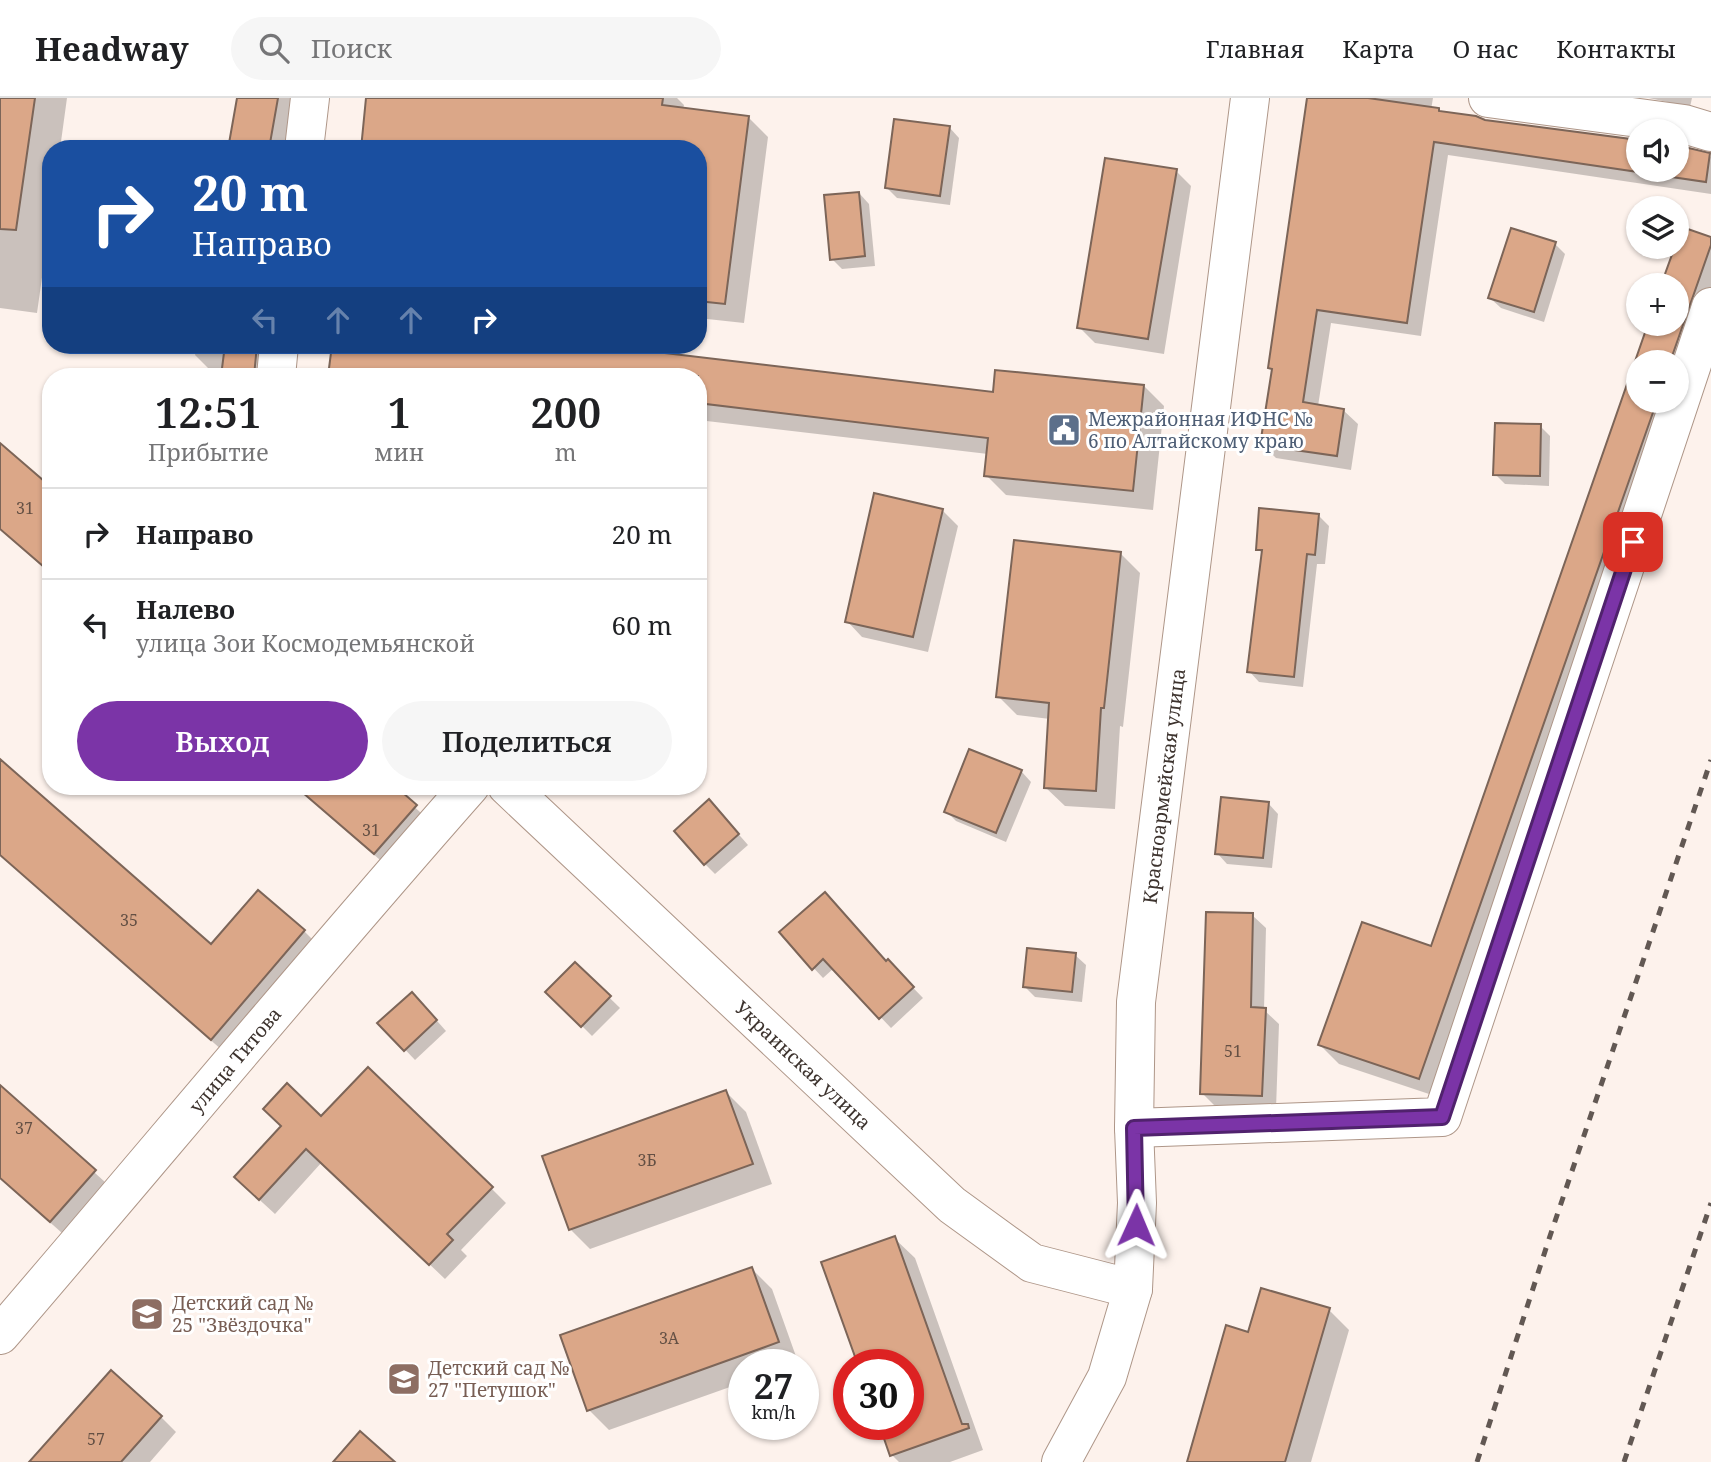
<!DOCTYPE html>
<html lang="ru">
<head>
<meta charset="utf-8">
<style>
  body { margin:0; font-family:"Noto Serif",serif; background:#f6f6f6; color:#202124; height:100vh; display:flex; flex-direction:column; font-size:26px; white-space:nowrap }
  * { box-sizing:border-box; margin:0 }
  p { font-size:23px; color:#757577 }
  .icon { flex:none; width:38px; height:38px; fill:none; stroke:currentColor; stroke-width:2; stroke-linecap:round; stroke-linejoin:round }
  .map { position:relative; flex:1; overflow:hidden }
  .details { position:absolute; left:42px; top:270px; width:665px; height:427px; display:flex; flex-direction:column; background:#fff; border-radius:28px; box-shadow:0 2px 5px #0004 }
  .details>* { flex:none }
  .banner { position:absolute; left:42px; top:42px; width:665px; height:214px; border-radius:28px; box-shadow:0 2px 5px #0004; background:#1a4fa0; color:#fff; overflow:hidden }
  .fabs { position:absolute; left:1626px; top:21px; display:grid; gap:14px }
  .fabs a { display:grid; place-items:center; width:63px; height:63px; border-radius:50%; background:#fff; box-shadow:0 2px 5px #0004; font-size:35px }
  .speed { position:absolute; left:728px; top:1251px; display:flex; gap:14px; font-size:35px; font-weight:700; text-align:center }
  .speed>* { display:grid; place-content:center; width:91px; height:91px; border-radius:50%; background:#fff; box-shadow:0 2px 5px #0004; line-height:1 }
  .speed small { font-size:18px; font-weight:400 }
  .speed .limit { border:10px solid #d22; background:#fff; color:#111 }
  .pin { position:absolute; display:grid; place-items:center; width:60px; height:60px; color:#fff; margin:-30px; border-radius:14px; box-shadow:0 4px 10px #0006 }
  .me { position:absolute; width:77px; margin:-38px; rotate:1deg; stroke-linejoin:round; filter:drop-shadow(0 0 5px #0008) }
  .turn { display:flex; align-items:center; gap:24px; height:147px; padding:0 35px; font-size:32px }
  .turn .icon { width:91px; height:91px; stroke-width:2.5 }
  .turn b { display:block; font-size:49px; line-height:60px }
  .lanes { display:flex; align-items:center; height:66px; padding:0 35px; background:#0003; justify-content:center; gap:35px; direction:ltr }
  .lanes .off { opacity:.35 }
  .eta { display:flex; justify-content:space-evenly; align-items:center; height:119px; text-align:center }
  .eta b { font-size:42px; font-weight:600; line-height:49px }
  .primary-button { display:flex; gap:14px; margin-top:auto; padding:14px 35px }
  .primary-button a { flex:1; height:80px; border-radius:42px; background:#7b34a7; color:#fff; font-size:28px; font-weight:600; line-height:80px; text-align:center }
  .primary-button a+a { background:#f6f6f6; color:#202124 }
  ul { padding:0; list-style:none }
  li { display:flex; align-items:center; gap:21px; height:91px; padding:0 35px; border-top:2px solid #e0e0e0 }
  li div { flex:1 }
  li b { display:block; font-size:26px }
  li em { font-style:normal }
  header { display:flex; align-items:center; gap:42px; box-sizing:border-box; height:98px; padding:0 35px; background:#fff; border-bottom:2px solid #e0e0e0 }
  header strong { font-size:33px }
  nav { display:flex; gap:38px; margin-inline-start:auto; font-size:24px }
  .search { width:490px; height:63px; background:#f6f6f6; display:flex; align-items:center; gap:18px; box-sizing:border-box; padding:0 24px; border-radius:38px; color:#757577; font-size:26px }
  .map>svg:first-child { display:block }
  .shadow { fill:#0003; fill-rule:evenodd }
  .building { fill:#dba788; stroke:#7c6558; stroke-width:2 }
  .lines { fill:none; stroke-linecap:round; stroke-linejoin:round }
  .minor-casing { stroke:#ae9688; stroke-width:40 }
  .minor { stroke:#fff; stroke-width:38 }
  .rail { stroke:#625853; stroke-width:5; stroke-dasharray:9 9; stroke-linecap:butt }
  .route-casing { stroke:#50226d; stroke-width:18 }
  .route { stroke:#7b34a7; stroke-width:12 }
  .labels { text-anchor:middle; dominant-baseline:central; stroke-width:6; stroke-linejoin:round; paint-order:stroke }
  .number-label { font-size:16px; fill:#645044 }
  .service-label { font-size:19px; fill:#4e5e75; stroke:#fff; text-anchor:start }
  .street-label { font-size:19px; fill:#3d332e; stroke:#fff }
  .education-label { font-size:19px; fill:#785e54; stroke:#fff; text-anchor:start }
</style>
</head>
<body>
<header>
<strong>Headway</strong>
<div class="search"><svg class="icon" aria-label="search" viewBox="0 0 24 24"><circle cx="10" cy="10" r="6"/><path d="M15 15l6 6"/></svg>Поиск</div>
<nav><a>Главная</a><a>Карта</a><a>О нас</a><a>Контакты</a></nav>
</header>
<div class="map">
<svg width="1711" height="1364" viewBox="0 0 1711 1364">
  <rect width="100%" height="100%" fill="#fdf2ec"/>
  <!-- shadow -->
  <g class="shadow">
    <polygon points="0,0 67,0 60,51 51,51 51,116 37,215 0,210"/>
    <polygon points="238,0 295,0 286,51 230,51"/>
    <polygon points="368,0 677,0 684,7 683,11 748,19 768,39 744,225 698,220 698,51"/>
    <polygon points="1308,0 1433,0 1431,12 1485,23 1638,44 1638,72 1676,72 1709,57 1711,59 1711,96 1448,57 1421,238 1331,225 1318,308 1343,312 1358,326 1351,372 1276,360 1262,346 1273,273 1269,269"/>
    <polygon points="1649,0 1692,0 1690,9"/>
    <polygon points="949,29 959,40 950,107 897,100 886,89"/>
    <polygon points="1176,73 1191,88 1164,256 1095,245 1079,229"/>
    <polygon points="859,95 869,106 875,168 842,171 832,161"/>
    <path d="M 1683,131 L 1711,141 L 1711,219 L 1438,999 L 1339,966 L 1320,947 L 1432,850 L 1650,226 L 1676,226 L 1676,187 L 1663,187 ZM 1638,264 L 1676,264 L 1676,303 L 1638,303 Z"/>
    <polygon points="1555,146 1565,156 1544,224 1501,210 1490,200"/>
    <polygon points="197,247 274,247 270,278 223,278 223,274 211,273 195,257"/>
    <polygon points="334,247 462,247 570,256 571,247 583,247 994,296 1144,288 1164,308 1153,412 1006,397 986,377 988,356 698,322 698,278 330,278"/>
    <polygon points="1540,328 1550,338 1549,388 1505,386 1495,376"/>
    <polygon points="0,347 51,391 51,476 0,431"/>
    <polygon points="942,412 958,428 928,554 862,539 847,523"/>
    <polygon points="1319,418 1329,428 1325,466 1317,466 1303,589 1259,584 1249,573 1263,456 1258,451"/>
    <polygon points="1121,456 1140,475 1123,629 1120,628 1115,711 1065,708 1045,689 1050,621 1017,617 998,598"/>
    <polygon points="0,663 211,848 304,833 323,852 231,960 0,757"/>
    <polygon points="1021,673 1031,684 1006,744 956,723 946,713"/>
    <polygon points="295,688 392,688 435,728 395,775"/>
    <polygon points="1268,705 1278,716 1272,770 1227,766 1217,755"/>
    <polygon points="719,714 748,747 715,776 705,766"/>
    <polygon points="1252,817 1266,830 1264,912 1279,926 1276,1011 1216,1009 1202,995"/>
    <polygon points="781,835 888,864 923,900 891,930 834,870 823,880"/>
    <polygon points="1075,857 1086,867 1082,904 1035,899 1025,889"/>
    <polygon points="575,866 620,910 592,938 548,894"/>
    <polygon points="422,906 446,933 415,962 380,925"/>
    <polygon points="0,989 116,1094 71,1143 0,1080"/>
    <polygon points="726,994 746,1014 772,1086 590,1151 570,1131"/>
    <polygon points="321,1020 491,1090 506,1105 461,1152 467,1158 445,1181 322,1064 275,1116 251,1094"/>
    <polygon points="894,1140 915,1160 983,1352 950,1364 899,1364 892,1357 908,1326 908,1267 860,1267"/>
    <polygon points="752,1171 772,1191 798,1264 790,1267 744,1267 744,1284 609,1332 589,1312"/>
    <polygon points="1329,1212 1349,1232 1311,1364 1188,1364 1249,1236"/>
    <polygon points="161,1319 176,1334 150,1364 32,1364"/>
  </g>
  <!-- building -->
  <g class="building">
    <polygon points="0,0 35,0 16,132 0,131"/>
    <polygon points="237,0 278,0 269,51 228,51"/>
    <polygon points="366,0 663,0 662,7 749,18 725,206 698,203 698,51 361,51"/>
    <polygon points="1307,0 1368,0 1439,10 1439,13 1476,18 1485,22 1638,42 1638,72 1676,72 1676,47 1680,48 1710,55 1706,84 1434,44 1407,225 1317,212 1303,304 1344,311 1337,358 1260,347 1272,271 1268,270"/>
    <polygon points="894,21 950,28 940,98 885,90"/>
    <polygon points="1105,60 1177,71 1148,241 1077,230"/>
    <polygon points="859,94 865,158 830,162 824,97"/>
    <polygon points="1682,129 1711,139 1711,147 1670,264 1638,264 1638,303 1657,303 1419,981 1318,947 1362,824 1431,848 1648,226 1676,226 1676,187 1661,187"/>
    <polygon points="1511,130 1556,144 1534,214 1488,200"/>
    <polygon points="225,247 257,247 254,278 221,278"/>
    <polygon points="332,247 483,247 569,254 569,247 597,247 993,294 995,272 1144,287 1133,393 984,378 988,340 698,305 698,278 328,278"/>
    <polygon points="1495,325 1541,326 1540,378 1493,377"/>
    <polygon points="0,345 51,389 51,475 0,431"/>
    <polygon points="874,395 943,411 913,539 845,524"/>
    <polygon points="1259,410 1319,416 1315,457 1307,456 1294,579 1247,574 1262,452 1256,452"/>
    <polygon points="1014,442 1121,454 1104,610 1101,610 1096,693 1044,690 1049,605 996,599"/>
    <polygon points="969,651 1022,672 996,735 944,714"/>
    <polygon points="0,661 211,846 258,792 305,832 211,942 0,757"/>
    <polygon points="295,688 395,688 417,707 374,756"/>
    <polygon points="1221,699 1269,704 1263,760 1215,756"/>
    <polygon points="709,701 739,736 704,767 674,733"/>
    <polygon points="825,794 886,863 888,861 914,889 879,921 823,861 812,872 779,834"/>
    <polygon points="1206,814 1253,815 1251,909 1266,910 1262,998 1200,996"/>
    <polygon points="1027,850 1076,855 1072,894 1023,889"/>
    <polygon points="575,864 611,898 581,929 545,894"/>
    <polygon points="412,894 437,922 404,953 377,925"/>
    <polygon points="368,969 493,1089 447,1136 453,1142 429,1167 306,1051 259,1102 234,1079 281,1028 263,1011 287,985 321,1018"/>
    <polygon points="0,987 96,1072 50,1124 0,1080"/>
    <polygon points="726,992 753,1066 569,1132 542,1058"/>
    <polygon points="895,1138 962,1326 968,1326 969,1330 890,1358 879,1326 908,1326 908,1267 858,1267 821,1164"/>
    <polygon points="752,1169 779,1244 587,1313 560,1237"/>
    <polygon points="1261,1190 1330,1210 1285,1364 1187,1364 1226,1227 1248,1234"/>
    <polygon points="111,1272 162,1318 121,1364 29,1364"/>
    <polygon points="360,1333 395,1364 333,1364"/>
  </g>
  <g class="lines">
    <defs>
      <g id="minor">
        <polyline points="1488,0 1684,26 1711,34"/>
        <polyline points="304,51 310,0"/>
        <polyline points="276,278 279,247"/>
        <polyline points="507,688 952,1107 1032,1165 1133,1191"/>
        <polyline points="1134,1030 1442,1019 1711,209"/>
        <path d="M 0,1237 C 157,1054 311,868 470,688"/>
        <polyline points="1061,1364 1107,1279 1133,1191 1137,1105 1134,1030 1136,904 1250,0"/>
      </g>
    </defs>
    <!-- minor casing -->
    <use href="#minor" class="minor-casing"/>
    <!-- minor -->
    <use href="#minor" class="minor"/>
    <!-- rail -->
    <g class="rail">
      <polyline points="1477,1364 1549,1141 1711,662"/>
      <polyline points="1624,1364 1711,1105"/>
    </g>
  </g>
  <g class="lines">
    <defs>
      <polyline id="route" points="1136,1127 1134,1030 1442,1019 1633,444"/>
    </defs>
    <!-- route casing -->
    <use href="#route" class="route-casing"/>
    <!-- route -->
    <use href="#route" class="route"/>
  </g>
  <!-- icons -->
  <defs>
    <symbol id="civic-square" viewBox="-11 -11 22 22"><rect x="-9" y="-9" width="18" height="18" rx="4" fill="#5c6f8a" stroke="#fff"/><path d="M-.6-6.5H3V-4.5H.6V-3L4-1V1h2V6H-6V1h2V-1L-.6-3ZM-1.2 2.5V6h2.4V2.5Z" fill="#fff"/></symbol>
    <symbol id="school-square" viewBox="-11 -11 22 22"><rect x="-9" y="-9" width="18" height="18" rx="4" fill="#8d6e63" stroke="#fff"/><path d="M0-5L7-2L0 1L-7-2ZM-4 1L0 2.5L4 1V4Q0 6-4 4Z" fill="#fff"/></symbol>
  </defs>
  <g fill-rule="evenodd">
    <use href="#civic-square" x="1045" y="313" width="38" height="38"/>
    <use href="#school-square" x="128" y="1197" width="38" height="38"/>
    <use href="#school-square" x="385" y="1262" width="38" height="38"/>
  </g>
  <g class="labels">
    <!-- number labels -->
    <g class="number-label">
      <text x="25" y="410">31</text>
      <text x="371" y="732">31</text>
      <text x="129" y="822">35</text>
      <text x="1233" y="953">51</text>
      <text x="24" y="1030">37</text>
      <text x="647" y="1062">3Б</text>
      <text x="669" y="1240">3А</text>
      <text x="96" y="1341">57</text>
    </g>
    <!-- service labels -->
    <g class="service-label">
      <text x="1088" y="321">Межрайонная ИФНС №<tspan x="1088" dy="22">6 по Алтайскому краю</tspan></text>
    </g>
    <!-- street labels -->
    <g class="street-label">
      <text transform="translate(1164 688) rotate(-83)">Красноармейская улица</text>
      <text transform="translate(235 962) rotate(-50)">улица Титова</text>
      <text transform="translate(803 967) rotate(43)">Украинская улица</text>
    </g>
    <!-- education labels -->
    <g class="education-label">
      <text x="172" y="1205">Детский сад №<tspan x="172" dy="22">25 "Звёздочка"</tspan></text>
      <text x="428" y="1270">Детский сад №<tspan x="428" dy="22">27 "Петушок"</tspan></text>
    </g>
  </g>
</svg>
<div class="fabs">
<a><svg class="icon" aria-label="sound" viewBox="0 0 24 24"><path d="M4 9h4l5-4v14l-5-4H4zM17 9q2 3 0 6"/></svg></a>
<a><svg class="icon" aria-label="layers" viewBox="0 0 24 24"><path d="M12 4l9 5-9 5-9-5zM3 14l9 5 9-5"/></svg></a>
<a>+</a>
<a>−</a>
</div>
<div class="speed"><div>27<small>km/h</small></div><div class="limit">30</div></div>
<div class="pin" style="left:1633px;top:444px;background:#d93025"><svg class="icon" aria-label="arrive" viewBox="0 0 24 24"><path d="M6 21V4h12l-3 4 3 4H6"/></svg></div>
<svg class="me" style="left:1136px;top:1127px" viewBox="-20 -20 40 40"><path d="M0-17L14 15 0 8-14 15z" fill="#7b34a7" stroke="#fff" stroke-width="4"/></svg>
<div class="banner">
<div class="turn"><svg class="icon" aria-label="right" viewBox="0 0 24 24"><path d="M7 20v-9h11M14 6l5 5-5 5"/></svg><div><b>20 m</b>Направо</div></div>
<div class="lanes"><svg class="icon off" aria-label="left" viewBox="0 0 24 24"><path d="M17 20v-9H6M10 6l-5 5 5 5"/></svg><svg class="icon off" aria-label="ahead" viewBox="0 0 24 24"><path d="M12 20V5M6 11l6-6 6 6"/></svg><svg class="icon off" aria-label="ahead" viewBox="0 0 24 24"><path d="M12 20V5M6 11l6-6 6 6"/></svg><svg class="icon" aria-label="right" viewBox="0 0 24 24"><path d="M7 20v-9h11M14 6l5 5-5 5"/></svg></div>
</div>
<section class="details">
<div class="eta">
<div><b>12:51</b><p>Прибытие</p></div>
<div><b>1</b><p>мин</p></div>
<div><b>200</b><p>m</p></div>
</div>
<ul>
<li><svg class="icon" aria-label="right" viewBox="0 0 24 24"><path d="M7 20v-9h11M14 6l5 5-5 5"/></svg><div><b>Направо</b></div><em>20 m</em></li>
<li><svg class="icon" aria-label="left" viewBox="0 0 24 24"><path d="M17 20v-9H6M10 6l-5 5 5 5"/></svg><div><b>Налево</b><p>улица Зои Космодемьянской</p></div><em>60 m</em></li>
</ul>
<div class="primary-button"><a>Выход</a><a>Поделиться</a></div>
</section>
</div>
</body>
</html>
